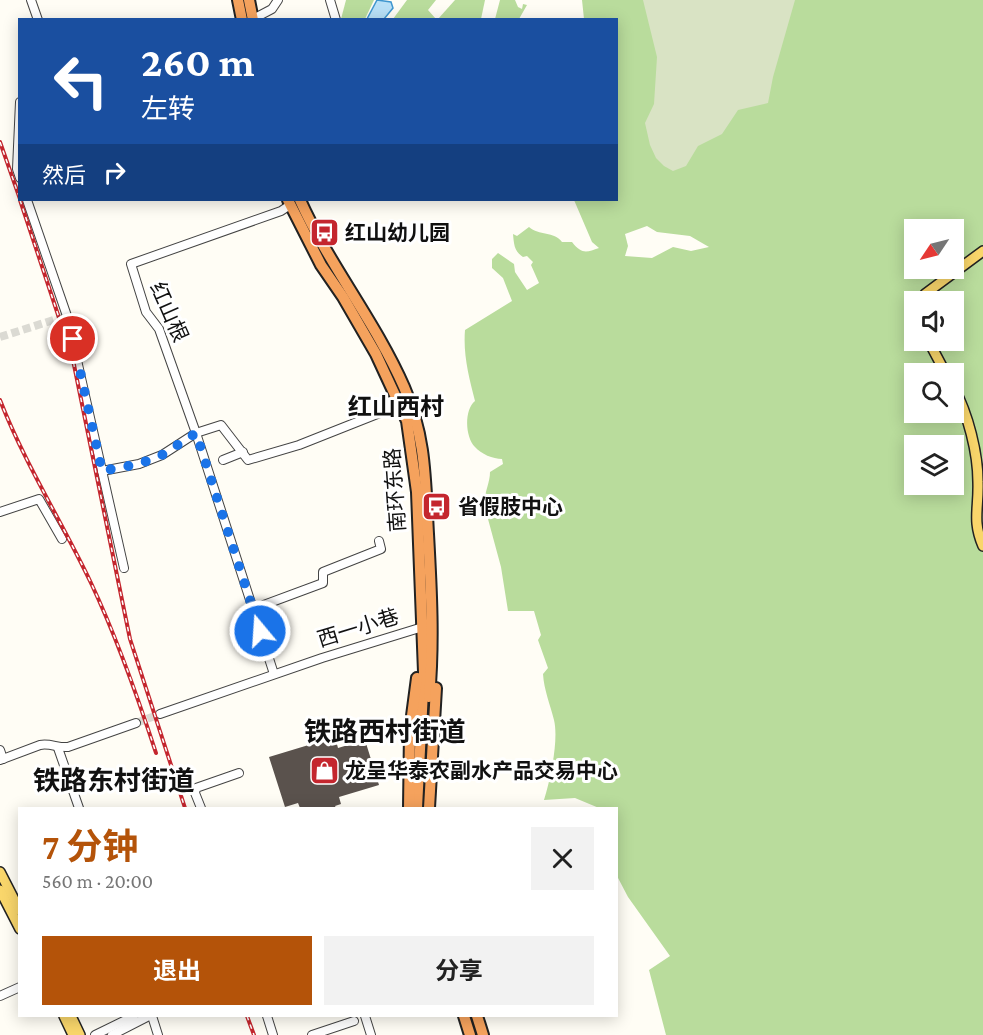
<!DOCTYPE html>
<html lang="zh">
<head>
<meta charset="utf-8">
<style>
  body { margin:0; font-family:"Crimson Pro","Noto Sans SC",serif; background:#f2f2f2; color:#222; height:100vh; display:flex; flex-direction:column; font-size:22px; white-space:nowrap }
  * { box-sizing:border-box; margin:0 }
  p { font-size:20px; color:#767676 }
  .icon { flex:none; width:33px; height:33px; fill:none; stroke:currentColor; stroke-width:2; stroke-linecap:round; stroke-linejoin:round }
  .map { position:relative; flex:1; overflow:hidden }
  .sheet { position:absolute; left:18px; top:807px; width:600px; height:210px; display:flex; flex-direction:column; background:#fff; border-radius:0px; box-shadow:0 3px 15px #0003 }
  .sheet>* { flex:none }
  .guide { position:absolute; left:18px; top:18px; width:600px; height:183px; border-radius:0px; box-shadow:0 3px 15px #0003; background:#1a4fa0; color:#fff; overflow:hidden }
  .needle { width:39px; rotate:235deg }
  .fabs { position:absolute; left:904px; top:219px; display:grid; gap:12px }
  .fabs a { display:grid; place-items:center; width:60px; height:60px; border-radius:0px; background:#fff; box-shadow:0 3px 15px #0003; font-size:30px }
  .pin { position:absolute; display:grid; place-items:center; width:51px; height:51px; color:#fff; margin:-26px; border:3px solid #fff; border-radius:50%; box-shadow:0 2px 6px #0007 }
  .me { position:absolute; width:66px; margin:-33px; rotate:342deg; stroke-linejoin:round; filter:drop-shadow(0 0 4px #0008) }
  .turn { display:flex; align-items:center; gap:21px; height:126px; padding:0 24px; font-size:27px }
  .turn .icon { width:78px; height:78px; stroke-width:2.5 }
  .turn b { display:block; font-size:42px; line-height:51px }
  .then { display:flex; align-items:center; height:57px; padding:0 24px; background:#0003; gap:12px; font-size:22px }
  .round { display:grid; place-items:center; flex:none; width:63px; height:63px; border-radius:0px; background:#f2f2f2 }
  .summary { display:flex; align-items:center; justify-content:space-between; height:102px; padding:0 24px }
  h1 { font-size:36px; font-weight:700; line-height:45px; color:#b45309 }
  .action { display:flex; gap:12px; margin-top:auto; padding:12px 24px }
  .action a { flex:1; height:69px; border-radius:0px; background:#b45309; color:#fff; font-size:24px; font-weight:700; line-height:69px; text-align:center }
  .action a+a { background:#f2f2f2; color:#222 }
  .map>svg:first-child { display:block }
  .forest { fill:#b9dc9c; fill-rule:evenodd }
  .cemetery { fill:#d9e3c4 }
  .water { fill:#b9e0f7; stroke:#3f96cf; stroke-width:1.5 }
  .building { fill:#5a524d }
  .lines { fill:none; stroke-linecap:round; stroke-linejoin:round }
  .minor-tunnel { stroke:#dbdad3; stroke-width:8; stroke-dasharray:8 4; stroke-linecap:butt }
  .minor-casing { stroke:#444; stroke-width:10 }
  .major-casing { stroke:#222; stroke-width:12 }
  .highway-casing { stroke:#222; stroke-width:14 }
  .minor { stroke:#fff; stroke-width:8 }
  .major { stroke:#f9d66b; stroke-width:9 }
  .highway { stroke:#f5a25d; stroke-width:10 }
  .rail-casing { stroke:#c4262e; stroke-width:4 }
  .rail { stroke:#fff; stroke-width:1.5; stroke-dasharray:4.5; stroke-linecap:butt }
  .route { stroke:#1a73e8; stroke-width:10; stroke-dasharray:0 18 }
  .labels { text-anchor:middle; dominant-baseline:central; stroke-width:6; stroke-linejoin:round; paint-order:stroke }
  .poi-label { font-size:21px; font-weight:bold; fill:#111; stroke:#fff; text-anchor:start }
  .street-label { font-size:21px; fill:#111; stroke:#fff }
  .quarter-label { font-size:24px; font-weight:bold; fill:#111; stroke:#fff }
  .district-label { font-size:27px; font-weight:bold; fill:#111; stroke:#fff }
</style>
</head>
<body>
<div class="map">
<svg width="983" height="1035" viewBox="0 0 983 1035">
  <rect width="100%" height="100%" fill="#fffdf5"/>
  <!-- forest -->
  <g class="forest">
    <polygon points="346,0 374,0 365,19 341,19"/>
    <polygon points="407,0 436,0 428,10 436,19 393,19"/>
    <polygon points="455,0 485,0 481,19 438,19"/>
    <polygon points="500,0 515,0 518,7 522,9 523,4 527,5 519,19 495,19"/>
    <path d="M 582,0 L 983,0 L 983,1035 L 666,1035 L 649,970 L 670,956 L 628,897 L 617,876 L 616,808 L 599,808 L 575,798 L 544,800 C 550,781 559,740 554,720 C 550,704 544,690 543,674 L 548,668 L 538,640 L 541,635 L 534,611 L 508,611 L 501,567 L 488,519 L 490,512 C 479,499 490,487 490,472 L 503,464 L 502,459 C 493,459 481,454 475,447 C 465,437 464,410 475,401 C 469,377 463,355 465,330 L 512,301 L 503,278 L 492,268 L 492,259 L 498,253 L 514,264 L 515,272 L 527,290 L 539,283 L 531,265 L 533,262 L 527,256 L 523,257 C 514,251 514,244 513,234 L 517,236 L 529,227 C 539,236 554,231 562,242 L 572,242 C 582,255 587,252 599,248 L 592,242 L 574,200 L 616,200 L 616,20 L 584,19 ZM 647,226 L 657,232 L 690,236 L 709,247 L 691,251 L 673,247 L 652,258 L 625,256 L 628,246 L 625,234 ZM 915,230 L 954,230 L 954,268 L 915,268 ZM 915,302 L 954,302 L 954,340 L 915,340 ZM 915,374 L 954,374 L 954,412 L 915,412 ZM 915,446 L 954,446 L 954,484 L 915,484 Z"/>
  </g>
  <!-- cemetery -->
  <polygon class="cemetery" points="643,0 795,0 773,77 768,103 738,110 722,134 698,146 686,166 673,171 664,166 656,158 650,145 645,123 654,104 657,57"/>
  <!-- water -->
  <polygon class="water" points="377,0 391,2 393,8 384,19 367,19"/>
  <!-- building -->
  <polygon class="building" points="335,737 338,748 365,740 379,785 339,797 341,804 335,806 336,808 300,808 298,803 285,807 269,757"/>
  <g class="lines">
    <!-- minor-tunnel -->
    <g class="minor-tunnel">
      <polyline points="0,337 63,317"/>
      <polyline points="136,723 160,714"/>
    </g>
    <defs>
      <g id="minor">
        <polyline points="31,0 38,20"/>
        <polyline points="330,0 336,20"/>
        <polyline points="253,19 272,9 278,0"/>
        <polyline points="20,102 17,169 20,178"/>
        <polyline points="27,200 67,316 124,568"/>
        <polyline points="223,460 243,452"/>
        <polyline points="102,471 139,464 162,455 196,433 221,425 248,460 299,445 400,405"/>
        <polyline points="0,512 39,499 62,539"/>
        <polyline points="253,609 323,583 323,572 381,549 379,541"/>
        <polyline points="274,674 196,433 159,329 146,312 131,264 281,211 290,205"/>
        <polyline points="160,714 322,658 426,626"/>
        <polyline points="58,748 79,808"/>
        <polyline points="0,750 3,759"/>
        <path d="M 0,760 L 40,745 C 50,743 58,748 68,747 L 136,723"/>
        <polyline points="201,808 195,793 196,788 239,773"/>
        <polyline points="0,996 20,987"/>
        <polyline points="152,1016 158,1035"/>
        <polyline points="267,1016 273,1035"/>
        <polyline points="365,1016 371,1035"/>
        <polyline points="95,1035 134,1016"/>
        <polyline points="112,1035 149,1016"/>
        <polyline points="312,1035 354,1021"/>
      </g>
      <g id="major">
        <polyline points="922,302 925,294 983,251"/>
        <polyline points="928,340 946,374"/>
        <path d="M 954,388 C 968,414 978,453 978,482 C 979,509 972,520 983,546"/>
        <polyline points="0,872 20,911"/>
        <polyline points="0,890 20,929"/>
        <polyline points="64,1016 73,1035"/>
        <polyline points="71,1016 80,1035"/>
      </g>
      <g id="highway">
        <polyline points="238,0 242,20"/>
        <polyline points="249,0 253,20"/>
        <polyline points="288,200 321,265 343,297 376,354 407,421 417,492 424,672 417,808"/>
        <path d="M 300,200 C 329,265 375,321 404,387 C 426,437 425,480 428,534 C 431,588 434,643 429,697"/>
        <polyline points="409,808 410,731 417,678"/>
        <polyline points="429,808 436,688"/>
        <polyline points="464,1016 470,1035"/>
        <polyline points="477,1016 483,1035"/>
      </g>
    </defs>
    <!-- minor casing -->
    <use href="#minor" class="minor-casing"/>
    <!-- major casing -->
    <use href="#major" class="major-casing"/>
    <!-- highway casing -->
    <use href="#highway" class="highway-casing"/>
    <!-- minor -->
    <use href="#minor" class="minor"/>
    <!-- major -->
    <use href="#major" class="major"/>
    <!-- highway -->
    <use href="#highway" class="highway"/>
    <defs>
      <g id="rail">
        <polyline points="0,142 20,199"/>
        <polyline points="20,200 73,360 130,639 185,808"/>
        <path d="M 0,400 C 25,464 62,522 91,583 C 117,638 137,695 156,753"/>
        <polyline points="247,1016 254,1035"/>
      </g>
    </defs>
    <!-- rail casing -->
    <use href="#rail" class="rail-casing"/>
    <!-- rail -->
    <use href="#rail" class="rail"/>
  </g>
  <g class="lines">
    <!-- route -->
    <polyline class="route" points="73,339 102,471 139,464 162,455 196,433 260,631"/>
  </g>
  <!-- icons -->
  <defs>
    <symbol id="bus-square" viewBox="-11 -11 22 22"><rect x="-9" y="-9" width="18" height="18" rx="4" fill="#c4262e" stroke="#fff"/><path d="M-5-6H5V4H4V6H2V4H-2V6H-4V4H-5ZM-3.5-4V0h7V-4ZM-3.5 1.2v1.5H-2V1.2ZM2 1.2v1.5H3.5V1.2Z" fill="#fff"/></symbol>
    <symbol id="shop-square" viewBox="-11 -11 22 22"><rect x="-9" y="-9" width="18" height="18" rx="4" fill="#c4262e" stroke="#fff"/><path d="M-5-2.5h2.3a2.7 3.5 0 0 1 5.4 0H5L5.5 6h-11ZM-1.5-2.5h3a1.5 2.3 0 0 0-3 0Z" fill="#fff"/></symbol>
  </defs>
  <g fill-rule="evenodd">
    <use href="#bus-square" x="308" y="216" width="33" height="33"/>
    <use href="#bus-square" x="420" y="490" width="33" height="33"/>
    <use href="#shop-square" x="308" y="754" width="33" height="33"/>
  </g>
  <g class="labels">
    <!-- poi labels -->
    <g class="poi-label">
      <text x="345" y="233">红山幼儿园</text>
      <text x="458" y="507">省假肢中心</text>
      <text x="345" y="771">龙呈华泰农副水产品交易中心</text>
    </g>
    <!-- street labels -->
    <g class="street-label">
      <text transform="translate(169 312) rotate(66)">红山根</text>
      <text transform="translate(395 490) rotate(-94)">南环东路</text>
      <text transform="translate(358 628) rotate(-17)">西一小巷</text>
    </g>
    <!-- quarter labels -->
    <g class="quarter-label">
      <text x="396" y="406">红山西村</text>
    </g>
    <!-- district labels -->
    <g class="district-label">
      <text x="385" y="732">铁路西村街道</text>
      <text x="114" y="781">铁路东村街道</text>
    </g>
  </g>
</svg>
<div class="fabs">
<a><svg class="needle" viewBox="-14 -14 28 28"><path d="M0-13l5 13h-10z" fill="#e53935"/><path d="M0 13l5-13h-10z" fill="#767676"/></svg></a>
<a><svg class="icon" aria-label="sound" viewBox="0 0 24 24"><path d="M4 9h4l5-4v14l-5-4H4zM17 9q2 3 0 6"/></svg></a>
<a><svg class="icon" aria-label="search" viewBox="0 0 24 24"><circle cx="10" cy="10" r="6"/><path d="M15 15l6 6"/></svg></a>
<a><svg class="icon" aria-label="layers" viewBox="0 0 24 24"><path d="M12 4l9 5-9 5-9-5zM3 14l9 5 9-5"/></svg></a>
</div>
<div class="pin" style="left:73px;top:339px;background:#d93025"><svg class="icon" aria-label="arrive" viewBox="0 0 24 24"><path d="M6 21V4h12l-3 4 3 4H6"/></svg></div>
<svg class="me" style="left:260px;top:631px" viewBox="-20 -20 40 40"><circle r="17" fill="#1a73e8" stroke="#fff" stroke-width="3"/><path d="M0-11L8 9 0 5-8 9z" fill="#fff"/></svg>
<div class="guide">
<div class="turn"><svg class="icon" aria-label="left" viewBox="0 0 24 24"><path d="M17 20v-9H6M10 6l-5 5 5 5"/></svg><div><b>260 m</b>左转</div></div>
<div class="then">然后<svg class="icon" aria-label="right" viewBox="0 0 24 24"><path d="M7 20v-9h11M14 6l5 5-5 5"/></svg></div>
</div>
<section class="sheet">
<div class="summary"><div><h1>7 分钟</h1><p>560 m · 20:00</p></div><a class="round"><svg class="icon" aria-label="close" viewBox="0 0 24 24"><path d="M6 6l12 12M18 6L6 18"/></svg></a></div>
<div class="action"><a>退出</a><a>分享</a></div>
</section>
</div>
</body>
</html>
